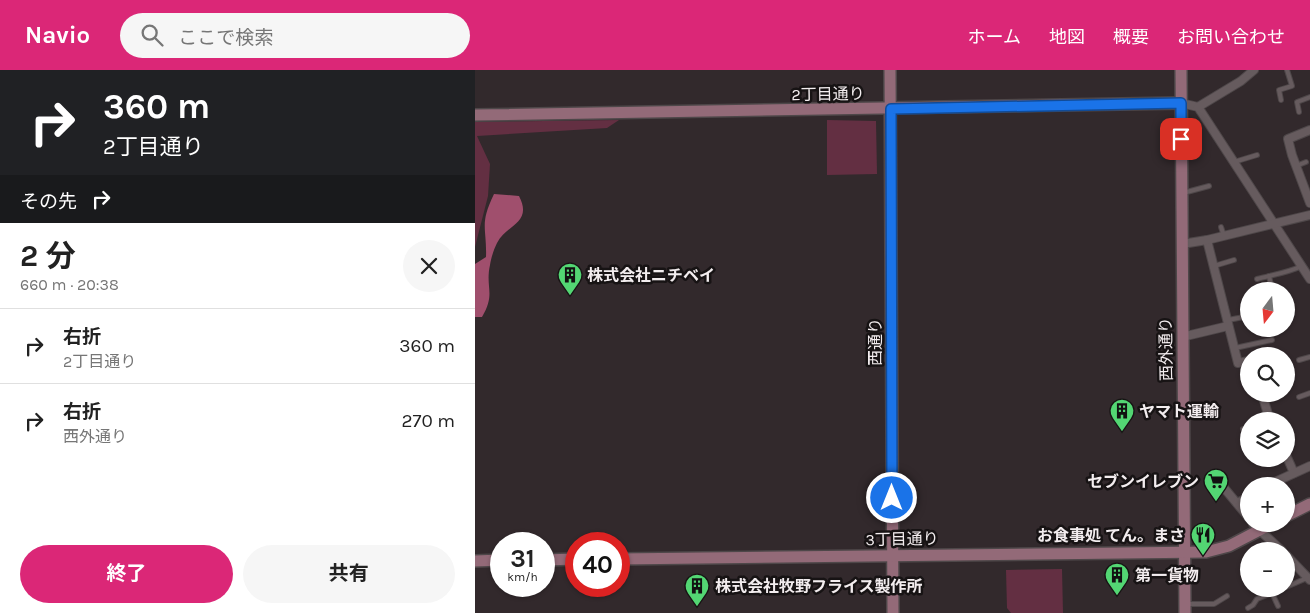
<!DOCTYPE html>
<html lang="ja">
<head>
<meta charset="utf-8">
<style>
  body { margin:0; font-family:Karla,"Noto Sans JP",sans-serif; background:#f6f6f6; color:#222; height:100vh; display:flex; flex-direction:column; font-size:19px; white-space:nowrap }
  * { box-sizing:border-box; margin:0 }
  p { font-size:16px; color:#767676 }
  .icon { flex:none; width:28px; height:28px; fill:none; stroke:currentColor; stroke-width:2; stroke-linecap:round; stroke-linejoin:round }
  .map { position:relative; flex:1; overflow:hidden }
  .panel { display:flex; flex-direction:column; background:#fff; width:475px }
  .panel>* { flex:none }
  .hud { background:#202124; color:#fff; overflow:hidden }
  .needle { width:32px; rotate:196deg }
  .fabs { position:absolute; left:765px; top:212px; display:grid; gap:10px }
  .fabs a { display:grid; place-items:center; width:55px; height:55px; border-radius:50%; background:#fff; box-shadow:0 1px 4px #0004; font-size:25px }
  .speed { position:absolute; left:15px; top:462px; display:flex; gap:10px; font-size:25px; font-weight:700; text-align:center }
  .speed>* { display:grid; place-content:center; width:65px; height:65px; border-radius:50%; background:#fff; box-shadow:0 1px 4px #0004; line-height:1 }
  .speed small { font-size:12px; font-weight:400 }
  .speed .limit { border:8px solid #d22; background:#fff; color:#111 }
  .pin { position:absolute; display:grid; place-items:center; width:42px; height:42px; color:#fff; margin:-21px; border-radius:10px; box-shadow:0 2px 8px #0006 }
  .me { position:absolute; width:55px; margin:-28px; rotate:0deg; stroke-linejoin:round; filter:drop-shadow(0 0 4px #0008) }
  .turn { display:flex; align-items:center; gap:18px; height:105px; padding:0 20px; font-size:22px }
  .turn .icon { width:65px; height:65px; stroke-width:2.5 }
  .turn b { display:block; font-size:35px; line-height:42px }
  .then { display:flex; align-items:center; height:48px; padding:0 20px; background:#0003; gap:10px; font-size:19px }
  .round { display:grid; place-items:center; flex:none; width:52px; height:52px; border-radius:26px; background:#f6f6f6 }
  .summary { display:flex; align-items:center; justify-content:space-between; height:85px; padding:0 20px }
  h1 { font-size:30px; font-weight:700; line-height:38px }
  .cta { display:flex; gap:10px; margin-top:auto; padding:10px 20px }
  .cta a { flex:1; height:58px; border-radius:30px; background:#db2777; color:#fff; font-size:20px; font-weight:700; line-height:58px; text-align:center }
  .cta a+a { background:#f6f6f6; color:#222 }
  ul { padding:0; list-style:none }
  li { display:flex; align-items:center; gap:15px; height:75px; padding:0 20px; border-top:1px solid #e0e0e0 }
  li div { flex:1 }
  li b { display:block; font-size:19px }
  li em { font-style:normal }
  header { display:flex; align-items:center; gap:30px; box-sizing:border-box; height:70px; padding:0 25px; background:#db2777; color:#fff }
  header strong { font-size:24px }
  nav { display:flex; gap:28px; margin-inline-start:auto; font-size:18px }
  .search { width:350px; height:45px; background:#f6f6f6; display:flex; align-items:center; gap:12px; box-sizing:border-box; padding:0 18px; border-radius:28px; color:#767676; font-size:19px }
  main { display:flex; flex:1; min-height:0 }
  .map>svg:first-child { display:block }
  .green { fill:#632f42 }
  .water { fill:#a04f6d }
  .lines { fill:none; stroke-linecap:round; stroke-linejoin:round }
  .lane-casing { stroke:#4e4749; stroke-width:6 }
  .street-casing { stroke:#4e4749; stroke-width:10 }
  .secondary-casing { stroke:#4e4749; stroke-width:14 }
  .lane { stroke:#665b5e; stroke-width:4 }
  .street { stroke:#665b5e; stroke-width:8 }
  .secondary { stroke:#936a78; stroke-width:11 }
  .route-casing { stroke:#114b97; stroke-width:12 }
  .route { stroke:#1a73e8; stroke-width:9 }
  .labels { text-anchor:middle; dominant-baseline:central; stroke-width:5; stroke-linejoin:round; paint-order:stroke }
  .street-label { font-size:16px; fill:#f3edef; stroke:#171314 }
  .poi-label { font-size:16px; font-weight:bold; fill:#f3edef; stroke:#171314; text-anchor:start }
</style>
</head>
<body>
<header>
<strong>Navio</strong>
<div class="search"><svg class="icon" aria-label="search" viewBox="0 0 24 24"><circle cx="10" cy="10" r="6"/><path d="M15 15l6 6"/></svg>ここで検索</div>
<nav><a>ホーム</a><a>地図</a><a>概要</a><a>お問い合わせ</a></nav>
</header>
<main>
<section class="panel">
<div class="hud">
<div class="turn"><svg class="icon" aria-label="right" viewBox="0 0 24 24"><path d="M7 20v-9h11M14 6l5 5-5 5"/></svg><div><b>360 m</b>2丁目通り</div></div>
<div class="then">その先<svg class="icon" aria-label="right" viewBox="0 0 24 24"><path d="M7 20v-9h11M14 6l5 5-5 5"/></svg></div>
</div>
<div class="summary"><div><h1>2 分</h1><p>660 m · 20:38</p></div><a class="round"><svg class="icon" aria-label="close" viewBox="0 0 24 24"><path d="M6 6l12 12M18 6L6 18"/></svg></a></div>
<ul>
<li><svg class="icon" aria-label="right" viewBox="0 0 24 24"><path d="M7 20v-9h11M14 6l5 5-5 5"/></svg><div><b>右折</b><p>2丁目通り</p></div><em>360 m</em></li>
<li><svg class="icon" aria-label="right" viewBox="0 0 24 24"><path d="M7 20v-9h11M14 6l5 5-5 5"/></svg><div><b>右折</b><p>西外通り</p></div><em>270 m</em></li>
</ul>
<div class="cta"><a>終了</a><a>共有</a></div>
</section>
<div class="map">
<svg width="835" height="543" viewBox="0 0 835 543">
  <rect width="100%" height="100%" fill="#32292c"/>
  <!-- green -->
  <g class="green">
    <polygon points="144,50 132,58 2,66 15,94 13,126 0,177 0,52"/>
    <polygon points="352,50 401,51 402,104 352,105"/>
    <polygon points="587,499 588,543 536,543 532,538 531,500"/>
  </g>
  <!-- water -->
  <path class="water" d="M 19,124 L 44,126 C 58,153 32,154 22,173 C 19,179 16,188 15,195 C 10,218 21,223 7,247 L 0,247 L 0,194 L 11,187 C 12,157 4,155 19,124 Z"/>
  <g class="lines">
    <defs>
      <g id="lane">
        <polyline points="806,30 804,20 817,16 812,0"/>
        <polyline points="824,42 822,32 835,27"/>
        <polyline points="759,92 782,85"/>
        <polyline points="821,96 831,92"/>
        <polyline points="708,123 734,116"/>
        <polyline points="746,157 749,166"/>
        <polyline points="739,196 759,190"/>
        <polyline points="794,206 796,215"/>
        <path d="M 782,209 C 797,205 812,203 827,196"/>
        <polyline points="753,250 774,246"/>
        <polyline points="760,278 797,270"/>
        <polyline points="824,290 835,287"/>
        <polyline points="824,327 835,323"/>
        <polyline points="768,359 774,369"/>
        <polyline points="811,517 832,508"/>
        <polyline points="797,523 803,536"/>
        <polyline points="712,534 739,534 752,526"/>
        <polyline points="773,538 778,535 782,529 807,519"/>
      </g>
      <g id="street">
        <polyline points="706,33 723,37 835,209"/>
        <polyline points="723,37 766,11 779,0"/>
        <polyline points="835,60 813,69 817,85 835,133"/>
        <polyline points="732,170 763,293 774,291"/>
        <polyline points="707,174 732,170 835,145"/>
        <polyline points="707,267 753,256"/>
        <polyline points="787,324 795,351"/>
        <polyline points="811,385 819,403"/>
        <polyline points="740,407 774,448"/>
        <polyline points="791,416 835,396"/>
        <polyline points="762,433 774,427"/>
        <polyline points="778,454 807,481"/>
        <polyline points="811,485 835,510"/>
      </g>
      <g id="secondary">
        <polyline points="415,0 418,543"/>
        <polyline points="706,0 710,543"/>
        <polyline points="0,45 706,33"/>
        <polyline points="811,446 835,434"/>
        <polyline points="144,489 731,482 754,476 796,454"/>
        <polyline points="69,490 101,489"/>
        <polyline points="0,491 26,490"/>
      </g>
    </defs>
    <!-- lane casing -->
    <use href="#lane" class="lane-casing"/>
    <!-- street casing -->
    <use href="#street" class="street-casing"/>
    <!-- secondary casing -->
    <use href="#secondary" class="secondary-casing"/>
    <!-- lane -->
    <use href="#lane" class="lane"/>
    <!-- street -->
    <use href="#street" class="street"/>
    <!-- secondary -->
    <use href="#secondary" class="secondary"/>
  </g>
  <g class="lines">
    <defs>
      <polyline id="route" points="417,428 416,39 706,33 706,69"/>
    </defs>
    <!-- route casing -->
    <use href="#route" class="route-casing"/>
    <!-- route -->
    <use href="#route" class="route"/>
  </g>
  <!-- icons -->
  <defs>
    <symbol id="building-pin" viewBox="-11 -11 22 30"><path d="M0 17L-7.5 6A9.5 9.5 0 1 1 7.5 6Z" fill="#53d673" stroke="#171314"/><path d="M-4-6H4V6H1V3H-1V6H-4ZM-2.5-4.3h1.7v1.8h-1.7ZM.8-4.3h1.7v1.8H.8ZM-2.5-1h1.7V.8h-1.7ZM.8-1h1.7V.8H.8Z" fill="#111"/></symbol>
    <symbol id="supermarket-pin" viewBox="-11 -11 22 30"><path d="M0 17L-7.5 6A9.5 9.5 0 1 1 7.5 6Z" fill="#53d673" stroke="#171314"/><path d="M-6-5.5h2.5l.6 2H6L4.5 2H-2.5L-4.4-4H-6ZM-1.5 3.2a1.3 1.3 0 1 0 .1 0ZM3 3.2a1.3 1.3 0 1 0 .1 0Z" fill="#111"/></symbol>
    <symbol id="restaurant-pin" viewBox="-11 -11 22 30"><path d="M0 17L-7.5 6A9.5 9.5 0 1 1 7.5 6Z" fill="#53d673" stroke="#171314"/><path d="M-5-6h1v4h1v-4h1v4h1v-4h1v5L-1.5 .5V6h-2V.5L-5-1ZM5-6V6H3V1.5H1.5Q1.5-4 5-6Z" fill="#111"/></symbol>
  </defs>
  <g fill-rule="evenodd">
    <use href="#building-pin" x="81" y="191" width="28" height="38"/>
    <use href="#building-pin" x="633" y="327" width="28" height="38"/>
    <use href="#supermarket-pin" x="727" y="397" width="28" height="38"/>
    <use href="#restaurant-pin" x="714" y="451" width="28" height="38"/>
    <use href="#building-pin" x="628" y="491" width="28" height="38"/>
    <use href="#building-pin" x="208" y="502" width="28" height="38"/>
  </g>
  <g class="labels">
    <!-- street labels -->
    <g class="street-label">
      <text transform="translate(353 24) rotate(-1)">2丁目通り</text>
      <text transform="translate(400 272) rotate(-90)">西通り</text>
      <text transform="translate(691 279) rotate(-91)">西外通り</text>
      <text transform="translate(427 469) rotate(-1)">3丁目通り</text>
    </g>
    <!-- poi labels -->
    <g class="poi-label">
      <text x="112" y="205">株式会社ニチベイ</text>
      <text x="664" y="341">ヤマト運輸</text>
      <text x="724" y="411" text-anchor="end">セブンイレブン</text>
      <text x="710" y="465" text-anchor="end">お食事処 てん。まさ</text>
      <text x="660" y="505">第一貨物</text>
      <text x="240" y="516">株式会社牧野フライス製作所</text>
    </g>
  </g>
</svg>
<div class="fabs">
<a><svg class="needle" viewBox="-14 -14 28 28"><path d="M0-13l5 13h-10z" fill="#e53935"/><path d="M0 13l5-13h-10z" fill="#767676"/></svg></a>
<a><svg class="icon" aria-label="search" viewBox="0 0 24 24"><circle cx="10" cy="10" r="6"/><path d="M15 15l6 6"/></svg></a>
<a><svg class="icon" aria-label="layers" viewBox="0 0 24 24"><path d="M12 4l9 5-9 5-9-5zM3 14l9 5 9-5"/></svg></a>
<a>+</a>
<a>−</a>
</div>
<div class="speed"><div>31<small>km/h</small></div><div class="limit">40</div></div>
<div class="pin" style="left:706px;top:69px;background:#d93025"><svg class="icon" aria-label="arrive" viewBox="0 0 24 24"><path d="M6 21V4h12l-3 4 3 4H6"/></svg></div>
<svg class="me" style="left:417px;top:428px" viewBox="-20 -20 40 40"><circle r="17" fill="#1a73e8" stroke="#fff" stroke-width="3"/><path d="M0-11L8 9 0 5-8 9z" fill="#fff"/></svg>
</div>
</main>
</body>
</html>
